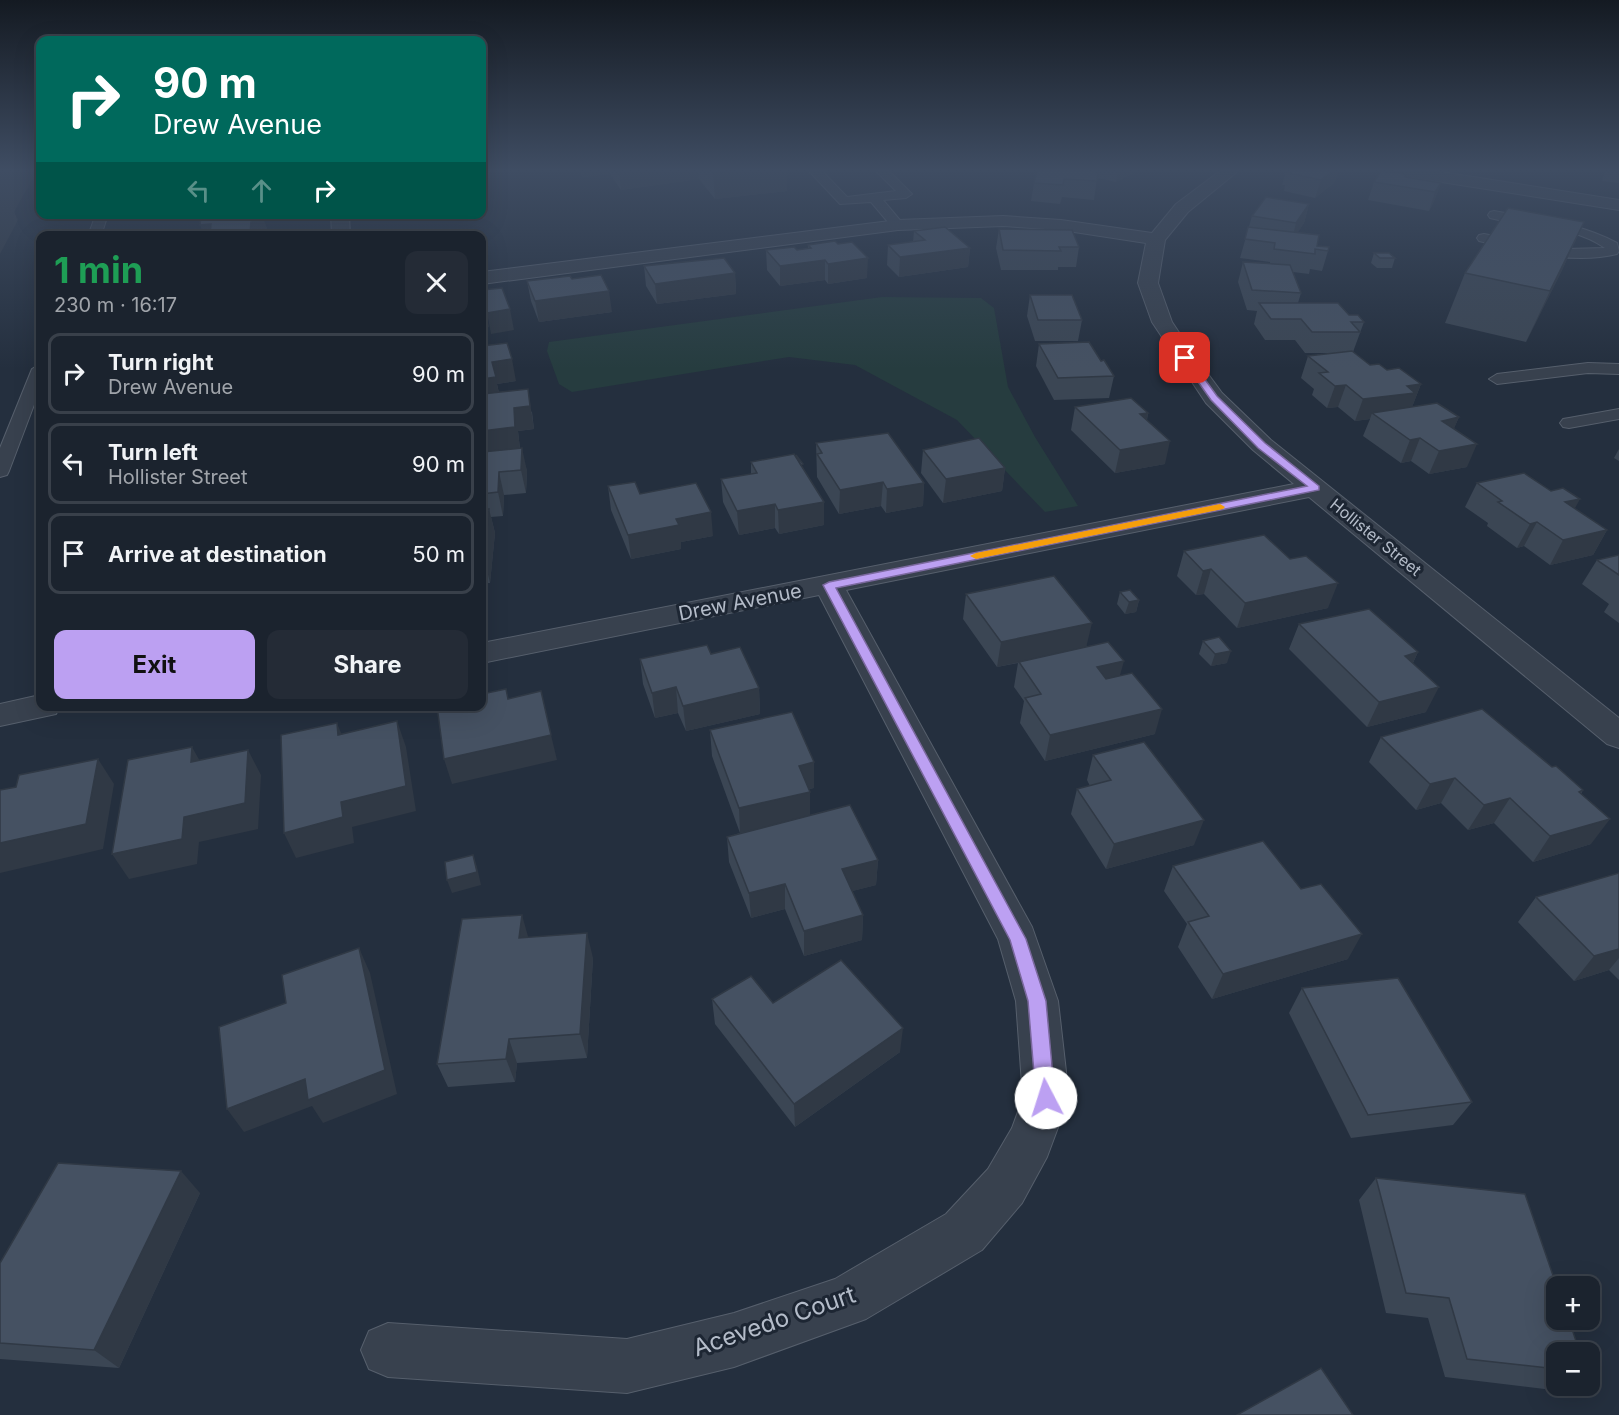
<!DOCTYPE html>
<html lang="en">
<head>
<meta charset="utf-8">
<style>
  body { margin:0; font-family:Inter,sans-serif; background:#242b36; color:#f1f3f6; height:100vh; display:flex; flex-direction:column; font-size:22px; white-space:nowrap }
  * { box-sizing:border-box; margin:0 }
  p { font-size:20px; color:#a0a4aa }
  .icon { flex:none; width:33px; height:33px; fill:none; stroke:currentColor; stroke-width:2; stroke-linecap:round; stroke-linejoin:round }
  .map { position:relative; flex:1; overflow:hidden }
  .drawer { position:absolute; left:36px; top:231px; width:450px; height:480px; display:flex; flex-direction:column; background:#1b232e; border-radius:12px; box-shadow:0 6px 24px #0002,0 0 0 2px #39404a }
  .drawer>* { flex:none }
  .top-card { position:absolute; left:36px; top:36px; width:450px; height:183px; border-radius:12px; box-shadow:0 6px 24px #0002,0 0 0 2px #39404a; background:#00695c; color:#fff; overflow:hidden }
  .buttons { position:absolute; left:1546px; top:1276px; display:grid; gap:12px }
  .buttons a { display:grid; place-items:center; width:54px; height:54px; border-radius:12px; background:#1b232e; box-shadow:0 6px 24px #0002,0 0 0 2px #39404a; font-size:30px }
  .pin { position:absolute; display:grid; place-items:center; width:51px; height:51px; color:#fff; margin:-26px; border-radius:12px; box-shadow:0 3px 9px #0006 }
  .me { position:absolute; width:66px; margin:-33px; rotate:355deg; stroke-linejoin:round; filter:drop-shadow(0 0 4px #0008) }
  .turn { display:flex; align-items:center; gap:21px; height:126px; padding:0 18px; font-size:27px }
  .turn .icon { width:78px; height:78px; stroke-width:2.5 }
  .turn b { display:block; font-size:42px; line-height:51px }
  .lanes { display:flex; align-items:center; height:57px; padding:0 18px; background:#0003; justify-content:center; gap:30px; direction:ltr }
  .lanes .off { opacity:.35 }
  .round { display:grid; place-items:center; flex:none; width:63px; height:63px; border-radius:12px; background:#242b36 }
  .summary { display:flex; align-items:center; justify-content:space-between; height:102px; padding:0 18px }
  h1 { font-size:36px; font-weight:700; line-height:45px; color:#1e9e55 }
  .cta { display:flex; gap:12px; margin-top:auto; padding:12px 18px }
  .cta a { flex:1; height:69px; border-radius:12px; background:#bca0f2; color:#111; font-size:24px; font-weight:700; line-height:69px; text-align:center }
  .cta a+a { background:#242b36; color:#f1f3f6 }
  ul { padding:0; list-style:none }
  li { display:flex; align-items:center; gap:18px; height:81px; margin:0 12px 9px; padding:0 6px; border:3px solid #39404a; border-radius:12px }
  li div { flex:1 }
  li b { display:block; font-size:22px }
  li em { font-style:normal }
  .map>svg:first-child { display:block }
  .green { fill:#263c3f }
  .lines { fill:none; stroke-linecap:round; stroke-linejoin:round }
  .lane-casing { stroke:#565f6c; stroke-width:2 }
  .street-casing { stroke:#565f6c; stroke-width:2 }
  .lane { fill:#38414e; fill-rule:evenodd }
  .street { fill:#38414e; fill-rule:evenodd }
  .wall { fill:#3b4654 }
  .shaded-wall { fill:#303945 }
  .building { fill:#455162; stroke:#303945; stroke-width:1.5 }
  .route { fill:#bca0f2; stroke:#7a689d; stroke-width:1.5 }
  .slow { fill:#f59e0b }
  .labels { text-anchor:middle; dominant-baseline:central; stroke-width:6; stroke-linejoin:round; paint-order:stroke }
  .far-street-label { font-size:16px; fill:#b4bcc9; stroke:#1d2633 }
  .street-label { font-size:20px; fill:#b4bcc9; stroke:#1d2633 }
  .near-street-label { font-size:24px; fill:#b4bcc9; stroke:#1d2633 }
</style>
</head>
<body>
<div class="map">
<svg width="1619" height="1415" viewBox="0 0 1619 1415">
  <rect width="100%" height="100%" fill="#242f3e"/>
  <!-- green -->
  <polygon class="green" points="882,297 981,298 994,308 1008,387 1035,437 1078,506 1045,512 957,420 855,365 789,357 572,392 559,384 547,351 549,342"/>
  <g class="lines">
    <defs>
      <g id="lane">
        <polygon points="809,171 822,171 847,197 896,191 876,171 889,171 912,194 906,198 883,200 904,225 898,229 893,228 871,202 840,204"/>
        <path d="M 1494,211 C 1536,219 1579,222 1617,243 L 1619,251 L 1617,254 C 1573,265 1522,251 1479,241 L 1477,238 L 1479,235 L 1484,234 L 1566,249 L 1605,248 C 1573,225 1527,227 1490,218 L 1488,215 L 1490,212 Z"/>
        <polygon points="96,214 108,214 101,236 88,236"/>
        <polygon points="1588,363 1619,364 1619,374 1588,373 1497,384 1489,379 1497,374"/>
        <polygon points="40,364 40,389 9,471 7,475 0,477 0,448 32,369"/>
        <polygon points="1619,409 1619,419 1569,428 1563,427 1560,423 1563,419 1569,418"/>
      </g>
      <g id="street">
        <polygon points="1220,171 1238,171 1188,212 1165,240 1158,283 1172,322 1194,355 1222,393 1271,440 1619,718 1619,748 1607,744 1309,497 846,590 1032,927 1058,1001 1069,1098 1047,1157 1022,1203 982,1250 866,1319 734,1367 627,1393 388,1377 369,1369 361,1350 369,1331 388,1323 627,1339 734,1313 835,1279 946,1214 988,1169 1012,1128 1023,1098 1016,1001 998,939 819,595 482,663 482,643 1294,484 1253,450 1206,403 1152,322 1138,283 1146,243 1061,230 1003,226 898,230 482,284 482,272 898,220 1003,216 1061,220 1152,233 1176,204"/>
        <polygon points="1395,171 1435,171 1619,200 1619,210 1403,176"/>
        <polygon points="331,214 349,214 350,236 332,236"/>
        <polygon points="40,695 40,706 60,706 56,714 0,726 0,704"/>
      </g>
    </defs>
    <!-- lane casing -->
    <use href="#lane" class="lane-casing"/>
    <!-- street casing -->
    <use href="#street" class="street-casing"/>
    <!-- lane -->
    <use href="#lane" class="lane"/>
    <!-- street -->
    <use href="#street" class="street"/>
  </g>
  <!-- wall -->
  <g class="wall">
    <polygon points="580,171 787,171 787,191 715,199 699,179 621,190 610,174 583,177"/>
    <polygon points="1037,171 1137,171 1116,182 1097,178 1094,200 1062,197 1060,204 1031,201 1034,183"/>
    <polygon points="1286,171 1338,171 1334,183 1315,198 1284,191 1285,185 1282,185"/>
    <polygon points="1605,171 1619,171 1619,183 1602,181"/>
    <polygon points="1405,177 1441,183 1434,201 1429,211 1368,200 1374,182"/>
    <polygon points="1309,204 1304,223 1297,233 1317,246 1328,251 1322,271 1310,269 1309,274 1293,272 1301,293 1298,303 1349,315 1364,322 1353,352 1370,365 1387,370 1421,384 1412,407 1459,417 1454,428 1467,467 1429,474 1411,461 1401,463 1363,436 1370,419 1355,421 1338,407 1327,408 1312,395 1314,389 1301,378 1308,356 1333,353 1305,353 1295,340 1265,340 1254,324 1257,311 1247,310 1238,282 1243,262 1270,263 1270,262 1240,258 1252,216"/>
    <polygon points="1584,222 1562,270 1526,342 1445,323 1465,273"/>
    <polygon points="999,229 1079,247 1076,267 1058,267 1058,270 1001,270 996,248"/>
    <polygon points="914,231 970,248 968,267 899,277 887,265 888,245 913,242"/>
    <polygon points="808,245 867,278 828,284 825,280 780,286 767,270 766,250 797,250 808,248"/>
    <polygon points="1374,253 1395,258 1392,268 1377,268 1371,263"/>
    <polygon points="644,266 735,273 736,294 657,304 646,286"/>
    <polygon points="572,279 612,312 539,322 531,301 527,281"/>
    <polygon points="1030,295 1082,320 1078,341 1035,341 1027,316"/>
    <polygon points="1039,344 1101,361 1114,376 1109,398 1054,400 1036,366"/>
    <polygon points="482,346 516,381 497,384 499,393 532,412 534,429 518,431 520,449 527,471 526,493 504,495 503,516 491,517 495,533 490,583 482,583"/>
    <polygon points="1075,407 1148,413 1147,420 1165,464 1115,473 1071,430"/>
    <polygon points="816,443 924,483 923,506 886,513 881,506 839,514 817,477"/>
    <polygon points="1619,449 1619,461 1614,458"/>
    <polygon points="923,450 1005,468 1002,491 943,503 921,473"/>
    <polygon points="751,462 803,468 824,502 824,525 779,534 775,528 739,535 723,502 721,479 751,474"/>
    <polygon points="1477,483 1575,509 1607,530 1593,555 1550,565 1524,546 1517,548 1487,526 1488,523 1465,507"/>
    <polygon points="608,486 640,494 713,536 681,542 681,549 631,559 611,510"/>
    <polygon points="1184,551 1328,608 1237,628 1204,594 1196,595 1177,576"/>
    <polygon points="1619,555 1619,623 1604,612 1609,604 1582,584 1597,560"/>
    <polygon points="1120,592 1139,600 1136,612 1125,614 1117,604"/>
    <polygon points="966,594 1087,646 1120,675 1155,734 1045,761 1020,723 1024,701 1014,687 1018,663 997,667 963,619"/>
    <polygon points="1299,624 1418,652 1413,663 1426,712 1367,727 1289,649"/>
    <polygon points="1203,641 1227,663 1211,666 1199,654"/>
    <polygon points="711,654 759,688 760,714 686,731 678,713 655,718 643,684 640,659"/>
    <polygon points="710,730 814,762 814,788 809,789 810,815 878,860 876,885 852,891 863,915 862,940 804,956 785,909 751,918 729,862 727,837 740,833 712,756"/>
    <polygon points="1381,737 1552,767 1583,790 1581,794 1591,844 1533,862 1494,823 1468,830 1441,803 1416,810 1369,762"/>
    <polygon points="1093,755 1194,845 1106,869 1071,814 1077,789 1090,786 1087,780"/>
    <polygon points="1173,866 1348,959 1212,999 1178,947 1187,924 1164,891"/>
    <polygon points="1619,873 1619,980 1609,970 1574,981 1518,922 1536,897"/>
    <polygon points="528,937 593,958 587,1058 517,1063 515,1082 448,1087 437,1064"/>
    <polygon points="1302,988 1472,1102 1453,1125 1351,1138 1289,1013"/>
    <polygon points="712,999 773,1003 900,1052 795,1127 715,1024"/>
    <polygon points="1376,1178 1557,1353 1557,1386 1567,1386 1561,1391 1445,1377 1428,1318 1386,1313 1359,1200"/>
    <polygon points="200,1193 119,1368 0,1359 0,1263"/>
  </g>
  <!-- shaded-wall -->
  <g class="shaded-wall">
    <polygon points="0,171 37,171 14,212 18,220 0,254"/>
    <polygon points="582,171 610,171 610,174 583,177"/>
    <polygon points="619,171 698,171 699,179 621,190"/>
    <polygon points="730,171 787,171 787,191 715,199 713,173"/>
    <polygon points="1118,171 1137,171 1116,182"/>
    <polygon points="1332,171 1338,171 1334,183 1315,198 1321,180"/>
    <polygon points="1441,183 1434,201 1429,211 1435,192"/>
    <polygon points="1309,204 1304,223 1291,243 1296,223"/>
    <polygon points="198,214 268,214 268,217 263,218 267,228 267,236 225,236 251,222 202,224"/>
    <polygon points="1584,222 1562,270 1526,342 1550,291"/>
    <polygon points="211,224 216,236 204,236 200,225"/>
    <polygon points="970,248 968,267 899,277 900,257"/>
    <polygon points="868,258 867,278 828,284 828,264"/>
    <polygon points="825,260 825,280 780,286 780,266"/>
    <polygon points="735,273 736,294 657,304 655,284"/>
    <polygon points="609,291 612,312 539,322 535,301"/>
    <polygon points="482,306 485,306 489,327 482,328"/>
    <polygon points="510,309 514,330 491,334 487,313"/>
    <polygon points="512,359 516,381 497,384 500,399 482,402 482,379 492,362"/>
    <polygon points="1421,384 1412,407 1372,413 1370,419 1355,421 1363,399 1407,386"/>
    <polygon points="1346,385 1338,407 1327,408 1335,386"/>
    <polygon points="528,389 534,429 518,431 520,450 482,455 482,431 514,408"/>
    <polygon points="1148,413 1143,436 1140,414"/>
    <polygon points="1459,417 1449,440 1442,421"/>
    <polygon points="1420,438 1411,461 1401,463 1410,440"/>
    <polygon points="1170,441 1165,464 1115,473 1120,450"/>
    <polygon points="1477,444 1467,467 1429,474 1439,451"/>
    <polygon points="522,448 527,471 526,493 521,470"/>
    <polygon points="1005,468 1002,491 943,503 946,479"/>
    <polygon points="499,472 504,495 503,516 498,492"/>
    <polygon points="883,482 881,506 839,514 840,490"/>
    <polygon points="924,483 923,506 886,513 887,489"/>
    <polygon points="1580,499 1567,523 1565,502"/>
    <polygon points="824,502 824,525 779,534 778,510"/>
    <polygon points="775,504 775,528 739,535 737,511"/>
    <polygon points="489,509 495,533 490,583 484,558"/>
    <polygon points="711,512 713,536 681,542 681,549 631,559 628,535 676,519"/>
    <polygon points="1537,522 1524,546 1517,548 1530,524"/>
    <polygon points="1607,530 1593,555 1550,565 1563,540"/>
    <polygon points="1211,569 1204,594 1196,595 1203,571"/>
    <polygon points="1338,583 1328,608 1237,628 1245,603"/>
    <polygon points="1139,600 1136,612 1125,614 1129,602"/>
    <polygon points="1092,623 1086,648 997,667 1001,642"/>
    <polygon points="1231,651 1227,663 1211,666 1215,654"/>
    <polygon points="1418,652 1406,677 1405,656"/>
    <polygon points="1124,661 1117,686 1091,693 1097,667"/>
    <polygon points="676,687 678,713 655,718 652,693"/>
    <polygon points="1439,687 1426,712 1367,727 1379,702"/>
    <polygon points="759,688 760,714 686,731 683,706"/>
    <polygon points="1162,709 1155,734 1045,761 1050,735"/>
    <polygon points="397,721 406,747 416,811 352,827 354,843 296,858 284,833 341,802"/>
    <polygon points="337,723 347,748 338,735"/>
    <polygon points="551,735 557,760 452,784 444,759"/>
    <polygon points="192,747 206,772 191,762"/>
    <polygon points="248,750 261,775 258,829 199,842 197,864 129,879 112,854 184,817"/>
    <polygon points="98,759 114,784 103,849 0,873 0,843"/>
    <polygon points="814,762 814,788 799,791 799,766"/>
    <polygon points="1455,778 1441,803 1416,810 1430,784"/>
    <polygon points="810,792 810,817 740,833 739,808"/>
    <polygon points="1510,798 1494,823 1468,830 1484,805"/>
    <polygon points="1610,819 1591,844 1533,862 1550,836"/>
    <polygon points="1204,820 1194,845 1106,869 1114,844"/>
    <polygon points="473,855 477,867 481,885 452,893 447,880"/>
    <polygon points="878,860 876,885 841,894 842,869"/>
    <polygon points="785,884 785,909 751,918 749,893"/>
    <polygon points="522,915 529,940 519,938"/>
    <polygon points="863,915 862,940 804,956 804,931"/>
    <polygon points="587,933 593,958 587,1058 580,1034"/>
    <polygon points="1362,934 1348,959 1212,999 1223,974"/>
    <polygon points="359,948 370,973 397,1094 323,1123 312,1106 244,1132 227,1109"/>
    <polygon points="1619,949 1619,958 1609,970 1574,981 1594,956"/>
    <polygon points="903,1028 900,1052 795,1127 794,1104"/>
    <polygon points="509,1039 517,1063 515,1082 506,1059"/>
    <polygon points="181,1171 200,1193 119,1368 94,1350"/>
  </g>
  <!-- building -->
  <g class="building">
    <polygon points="712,171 730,171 713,173"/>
    <polygon points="1037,171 1089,171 1098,172 1097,181 1064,179 1063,185 1034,183"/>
    <polygon points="1291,171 1332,171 1321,180 1288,173"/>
    <polygon points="1381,171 1406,174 1405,177 1441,183 1435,192 1374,182"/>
    <polygon points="1266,197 1309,204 1296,223 1252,216"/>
    <polygon points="1508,208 1584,222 1550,291 1465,273"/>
    <polygon points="212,214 260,214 260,221 251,222 250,233 225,236 210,236 211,224 200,225 201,216"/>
    <polygon points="945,227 970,248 900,257 888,245 925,240 914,231"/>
    <polygon points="1248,227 1319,235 1317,246 1329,247 1328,251 1315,249 1315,254 1274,249 1275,243 1245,239"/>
    <polygon points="999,229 1072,230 1079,247 1059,247 1061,251 1003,250"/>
    <polygon points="835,241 838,244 852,242 868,258 828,264 825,260 780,266 766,250 794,247 797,250 811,248 808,245"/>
    <polygon points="1374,253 1389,253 1395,258 1380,258"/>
    <polygon points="724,258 735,273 655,284 644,266"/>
    <polygon points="1243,262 1290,265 1301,293 1252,290"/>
    <polygon points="601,275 609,291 535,301 527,281 570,276 572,279"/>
    <polygon points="502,288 510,309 487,313 485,306 482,306 482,290"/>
    <polygon points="1030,295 1072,295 1082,320 1038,320"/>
    <polygon points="1259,303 1338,303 1349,315 1358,315 1364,322 1351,322 1360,332 1312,332 1301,319 1271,319"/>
    <polygon points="1089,342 1101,361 1104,360 1114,376 1058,378 1039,344"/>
    <polygon points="507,343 512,359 492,362 496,377 482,379 482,346"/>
    <polygon points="1352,351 1370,365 1379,364 1387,370 1399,368 1421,384 1407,386 1415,393 1363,399 1346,385 1335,386 1319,373 1328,372 1308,356"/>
    <polygon points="528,389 530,406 514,408 515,427 482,431 482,394"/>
    <polygon points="1131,398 1148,413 1140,414 1170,441 1120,450 1075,407"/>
    <polygon points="1437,403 1459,417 1442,421 1477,444 1439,451 1420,438 1410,440 1372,413"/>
    <polygon points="888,433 924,483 887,489 883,482 840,490 817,454 822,453 816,443"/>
    <polygon points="979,438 1005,468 946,479 923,450"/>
    <polygon points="522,448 521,470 499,472 498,492 482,494 482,452"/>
    <polygon points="794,454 824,502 778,510 775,504 737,511 721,479 757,473 751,462"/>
    <polygon points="796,455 803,464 801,465"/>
    <polygon points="1524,473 1551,491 1563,488 1580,499 1565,502 1607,530 1563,540 1537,522 1530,524 1498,502 1502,501 1477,483"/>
    <polygon points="635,482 640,494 696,483 711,512 676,519 679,525 628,535 608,486"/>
    <polygon points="489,509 484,558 482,558 482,510"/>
    <polygon points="1264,535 1290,559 1306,556 1338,583 1245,603 1211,569 1203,571 1184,551"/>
    <polygon points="1619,555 1619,575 1597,560"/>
    <polygon points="1054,576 1092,623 1001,642 966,594"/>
    <polygon points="1130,590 1139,600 1129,602 1120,592"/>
    <polygon points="1369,609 1418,652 1405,656 1439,687 1379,702 1299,624"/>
    <polygon points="1219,637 1231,651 1215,654 1203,641"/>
    <polygon points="1108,642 1124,661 1097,667 1106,679 1132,673 1162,709 1050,735 1025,698 1041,694 1019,662"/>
    <polygon points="707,645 711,654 740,647 759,688 683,706 676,687 652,693 640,659"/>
    <polygon points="506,689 508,699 541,691 551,735 444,759 437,706 482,706 482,694"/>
    <polygon points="1482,709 1552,767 1556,766 1583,790 1579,792 1610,819 1550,836 1510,798 1484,805 1455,778 1430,784 1381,737"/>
    <polygon points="792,712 814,762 799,766 810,792 739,808 710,730"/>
    <polygon points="397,721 406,786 341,802 343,817 284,833 281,735 337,723 338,735"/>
    <polygon points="1144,742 1204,820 1114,844 1077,789 1111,780 1093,755"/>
    <polygon points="192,747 191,762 248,750 245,803 184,817 182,839 112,854 128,760"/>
    <polygon points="98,759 86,824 0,843 0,790 16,787 19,775"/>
    <polygon points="850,805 878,860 842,869 863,915 804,931 785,884 749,893 727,837"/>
    <polygon points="1263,841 1301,889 1321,884 1362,934 1223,974 1188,922 1209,916 1173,866"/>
    <polygon points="473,855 477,872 447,880 445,862"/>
    <polygon points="1619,873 1619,949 1594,956 1536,897"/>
    <polygon points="522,915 519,938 587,933 580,1034 509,1039 506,1059 437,1064 462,919"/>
    <polygon points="359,948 385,1070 308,1100 305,1079 227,1109 219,1027 286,1003 282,975"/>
    <polygon points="841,960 903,1028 794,1104 712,999 751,976 773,1003"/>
    <polygon points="1398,978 1472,1102 1368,1115 1302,988"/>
    <polygon points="58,1163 181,1171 94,1350 0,1343 0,1263"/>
    <polygon points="1376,1178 1525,1194 1557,1287 1557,1320 1569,1320 1580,1353 1557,1353 1557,1369 1467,1359 1449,1298 1406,1293"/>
    <polygon points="1321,1368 1353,1415 1237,1415"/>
  </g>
  <!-- sky -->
  <linearGradient id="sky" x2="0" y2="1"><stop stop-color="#141a22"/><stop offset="0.46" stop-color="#3f4d63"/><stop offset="1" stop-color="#3f4d63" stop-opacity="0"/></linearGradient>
  <rect width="1619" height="369" fill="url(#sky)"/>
  <!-- route -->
  <polygon class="route" points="1185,355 1188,356 1217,396 1265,443 1319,486 1319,490 836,588 1026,939 1046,1001 1055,1098 1052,1104 1046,1107 1039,1104 1036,1098 1028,1001 1010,940 823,585 829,582 1307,486 1258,448 1211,400 1181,358"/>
  <!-- slow -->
  <polygon class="slow" points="1220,504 1225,507 1223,509 976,559 970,556 976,553"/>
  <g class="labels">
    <!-- far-street labels -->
    <g class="far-street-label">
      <text transform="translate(1376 537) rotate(39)">Hollister Street</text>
    </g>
    <!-- street labels -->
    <g class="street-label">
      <text transform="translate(740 602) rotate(-11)">Drew Avenue</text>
    </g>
    <!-- near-street labels -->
    <g class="near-street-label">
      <text transform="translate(774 1321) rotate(-19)">Acevedo Court</text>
    </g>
  </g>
</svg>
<div class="buttons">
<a>+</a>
<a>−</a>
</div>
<div class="pin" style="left:1185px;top:358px;background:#d93025"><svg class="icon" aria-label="arrive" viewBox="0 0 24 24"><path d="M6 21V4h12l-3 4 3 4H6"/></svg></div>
<svg class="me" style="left:1046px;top:1098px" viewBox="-20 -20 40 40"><circle r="19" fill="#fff"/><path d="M0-13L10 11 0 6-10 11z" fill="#bca0f2"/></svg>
<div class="top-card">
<div class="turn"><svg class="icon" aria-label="right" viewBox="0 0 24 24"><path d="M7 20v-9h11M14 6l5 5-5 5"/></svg><div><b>90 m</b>Drew Avenue</div></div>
<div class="lanes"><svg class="icon off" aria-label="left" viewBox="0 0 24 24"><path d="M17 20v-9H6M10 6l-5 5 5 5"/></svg><svg class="icon off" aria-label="ahead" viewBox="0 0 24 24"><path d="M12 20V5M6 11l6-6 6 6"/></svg><svg class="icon" aria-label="right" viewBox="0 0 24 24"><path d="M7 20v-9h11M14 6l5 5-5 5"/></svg></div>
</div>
<section class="drawer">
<div class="summary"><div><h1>1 min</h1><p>230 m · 16:17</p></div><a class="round"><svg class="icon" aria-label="close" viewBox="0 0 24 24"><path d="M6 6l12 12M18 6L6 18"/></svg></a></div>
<ul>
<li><svg class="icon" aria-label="right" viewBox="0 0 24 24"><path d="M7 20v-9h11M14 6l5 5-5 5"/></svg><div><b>Turn right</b><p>Drew Avenue</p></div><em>90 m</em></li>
<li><svg class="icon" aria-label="left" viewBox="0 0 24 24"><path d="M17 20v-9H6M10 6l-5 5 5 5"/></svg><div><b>Turn left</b><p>Hollister Street</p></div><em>90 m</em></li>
<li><svg class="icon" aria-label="arrive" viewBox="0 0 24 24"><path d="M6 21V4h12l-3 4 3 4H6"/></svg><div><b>Arrive at destination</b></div><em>50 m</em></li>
</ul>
<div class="cta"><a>Exit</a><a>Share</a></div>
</section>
</div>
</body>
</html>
